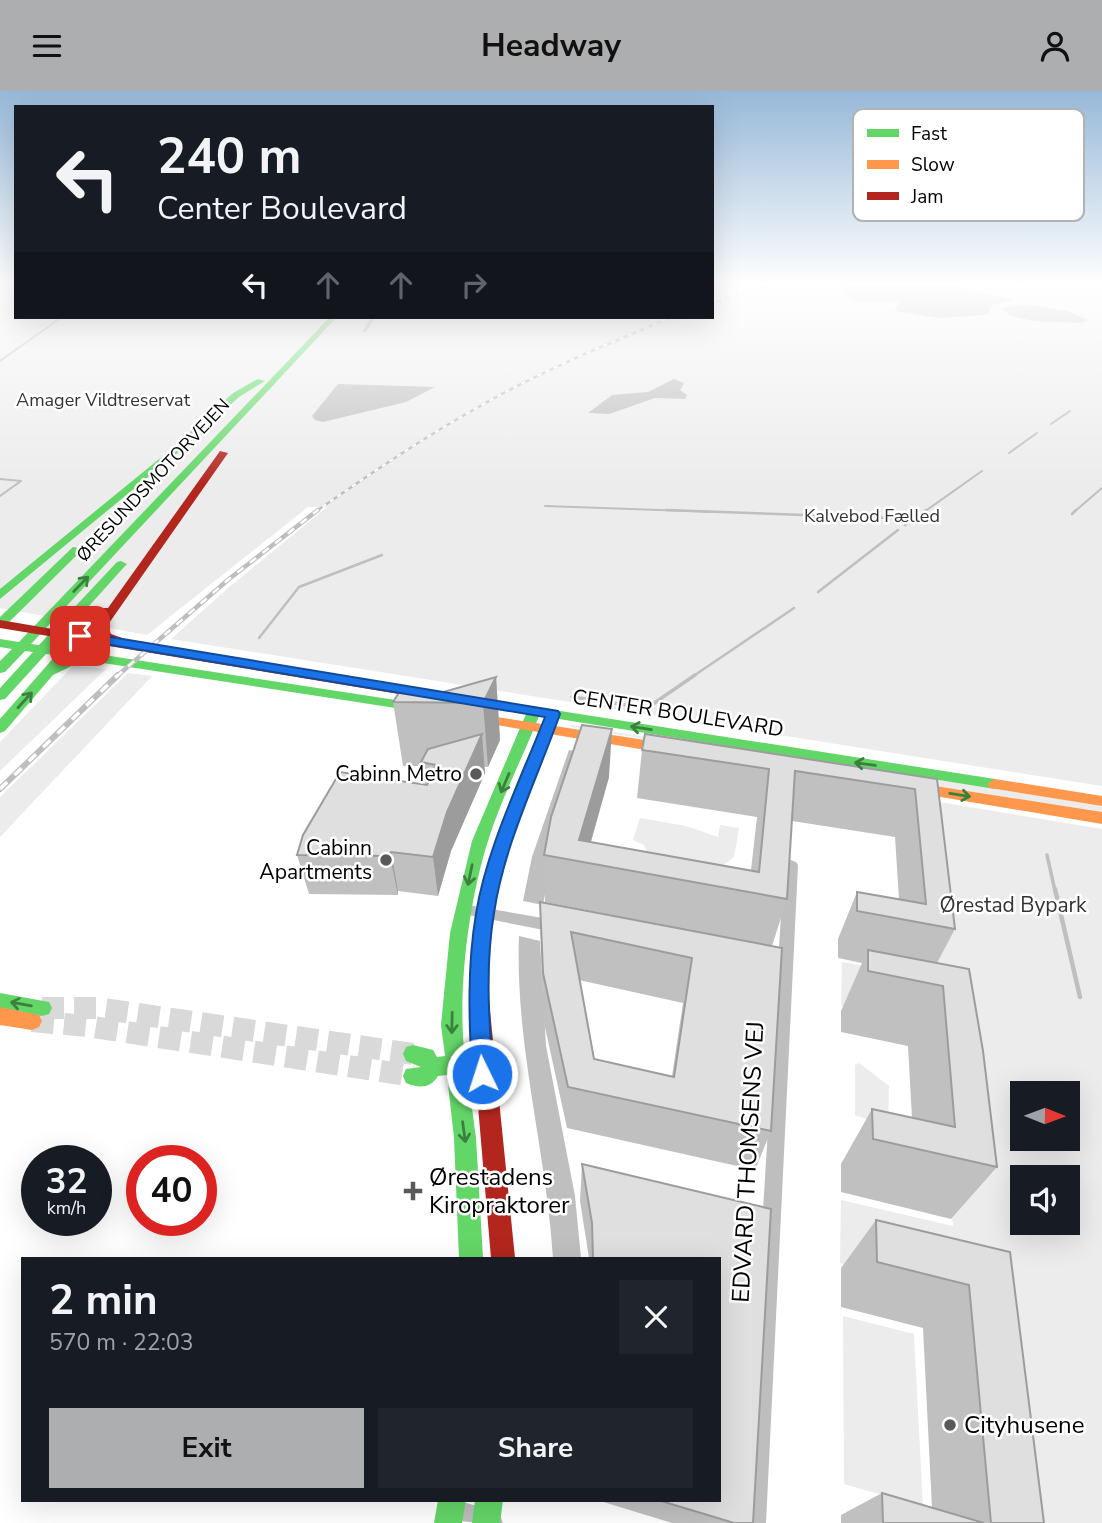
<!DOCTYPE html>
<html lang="en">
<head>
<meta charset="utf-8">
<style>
  body { margin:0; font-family:"Nunito Sans",sans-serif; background:#20242c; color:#f1f3f6; height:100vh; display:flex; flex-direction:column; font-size:26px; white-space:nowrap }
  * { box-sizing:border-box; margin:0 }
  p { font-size:23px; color:#9ea1a6 }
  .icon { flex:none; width:38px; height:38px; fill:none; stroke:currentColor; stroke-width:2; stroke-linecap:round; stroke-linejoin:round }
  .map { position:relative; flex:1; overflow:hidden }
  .drawer { position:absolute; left:21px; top:1166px; width:700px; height:245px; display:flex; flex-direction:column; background:#171b24; border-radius:0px; box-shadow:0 7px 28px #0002 }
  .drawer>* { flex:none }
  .guide { position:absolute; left:14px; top:14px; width:700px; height:214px; border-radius:0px; box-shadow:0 7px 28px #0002; background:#171b24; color:#f1f3f6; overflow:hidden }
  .needle { width:46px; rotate:91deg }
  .fabs { position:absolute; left:1010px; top:990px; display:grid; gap:14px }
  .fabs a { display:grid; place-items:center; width:70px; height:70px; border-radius:0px; background:#171b24; box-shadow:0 7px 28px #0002; font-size:35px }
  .speed { position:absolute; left:21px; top:1054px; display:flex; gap:14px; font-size:35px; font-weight:700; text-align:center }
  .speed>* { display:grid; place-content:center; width:91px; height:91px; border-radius:50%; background:#171b24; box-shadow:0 7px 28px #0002; line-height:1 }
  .speed small { font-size:18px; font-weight:400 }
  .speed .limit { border:10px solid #d22; background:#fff; color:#111 }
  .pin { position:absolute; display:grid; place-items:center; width:60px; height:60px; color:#fff; margin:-30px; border-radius:14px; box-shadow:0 4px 10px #0006 }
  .me { position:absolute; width:77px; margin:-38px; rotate:356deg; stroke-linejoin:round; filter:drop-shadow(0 0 5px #0008) }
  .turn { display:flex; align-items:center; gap:24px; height:147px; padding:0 28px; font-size:32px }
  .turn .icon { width:91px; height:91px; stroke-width:2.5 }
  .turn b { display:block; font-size:49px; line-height:60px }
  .lanes { display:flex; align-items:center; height:66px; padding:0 28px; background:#0003; justify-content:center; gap:35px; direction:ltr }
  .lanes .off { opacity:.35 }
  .round { display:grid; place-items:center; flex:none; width:74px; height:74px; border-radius:0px; background:#20242c }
  .headline { display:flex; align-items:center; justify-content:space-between; height:119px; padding:0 28px }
  h1 { font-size:42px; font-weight:700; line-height:52px }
  .action { display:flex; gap:14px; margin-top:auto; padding:14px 28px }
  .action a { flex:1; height:80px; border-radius:0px; background:#adaeaf; color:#111; font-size:28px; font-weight:700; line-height:80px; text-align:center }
  .action a+a { background:#20242c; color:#f1f3f6 }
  header { display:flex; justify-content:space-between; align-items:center; height:91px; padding:0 28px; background:#adaeaf; color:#111; font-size:32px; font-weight:700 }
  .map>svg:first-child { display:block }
  .green { fill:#ececec; fill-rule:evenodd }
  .water { fill:#bfbfbf }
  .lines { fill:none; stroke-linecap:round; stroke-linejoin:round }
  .stream-far3 { stroke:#bfbfbf; stroke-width:2 }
  .stream-far2 { stroke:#bfbfbf; stroke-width:2.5 }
  .stream-far1 { stroke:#bfbfbf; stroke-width:3.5 }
  .stream { stroke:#bfbfbf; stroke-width:4.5 }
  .secondary-tunnel { stroke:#d9d9d9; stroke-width:22; stroke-dasharray:22 10; stroke-linecap:butt }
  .street { fill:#bebebe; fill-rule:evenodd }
  .fast { fill:#63d668; fill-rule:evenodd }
  .slow { fill:#ff974d; fill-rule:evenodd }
  .jam { fill:#b3261e; fill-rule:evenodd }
  .rail-far2-casing { stroke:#bebebe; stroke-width:2.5 }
  .rail-far1-casing { stroke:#bebebe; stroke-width:4.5 }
  .rail-casing { stroke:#bebebe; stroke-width:6 }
  .rail-far2 { stroke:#fff; stroke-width:2; stroke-dasharray:4.5; stroke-linecap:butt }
  .rail-far1 { stroke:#fff; stroke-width:2.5; stroke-dasharray:8; stroke-linecap:butt }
  .rail { stroke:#fff; stroke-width:3.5; stroke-dasharray:10; stroke-linecap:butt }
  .wall { fill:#c0c0c0; fill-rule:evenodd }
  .shaded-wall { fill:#9c9c9c }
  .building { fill:#dfdfdf; stroke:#9c9c9c; stroke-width:2; fill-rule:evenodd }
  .oneway { stroke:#3b803e }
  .route { fill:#1a73e8; stroke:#114b97; stroke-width:2 }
  .poi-dot { fill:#595959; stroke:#fff; stroke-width:2.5 }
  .labels { text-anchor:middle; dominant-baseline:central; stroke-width:5; stroke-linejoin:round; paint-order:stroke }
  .far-park-label { font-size:18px; fill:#333; stroke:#fff }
  .far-street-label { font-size:18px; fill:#000; stroke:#fff }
  .street-label { font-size:21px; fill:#000; stroke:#fff }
  .poi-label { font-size:21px; fill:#000; stroke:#fff; text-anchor:end }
  .park-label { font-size:21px; fill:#333; stroke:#fff }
  .near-street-label { font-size:24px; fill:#000; stroke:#fff }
  .near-poi-label { font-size:24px; fill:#000; stroke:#fff; text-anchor:start }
  .key { fill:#fff; stroke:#b2b2b2; stroke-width:2 }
  .key-label { font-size:19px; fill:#000 }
</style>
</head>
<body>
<header><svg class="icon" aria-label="menu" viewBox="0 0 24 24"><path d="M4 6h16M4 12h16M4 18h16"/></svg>Headway<svg class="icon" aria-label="person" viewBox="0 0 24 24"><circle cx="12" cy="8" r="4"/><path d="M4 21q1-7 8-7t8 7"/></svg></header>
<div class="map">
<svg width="1102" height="1432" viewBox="0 0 1102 1432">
  <rect width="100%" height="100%" fill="#fff"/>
  <!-- green -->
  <g class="green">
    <polygon points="0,193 16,193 16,226 712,226 712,193 1102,193 1102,695 171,548 228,497 327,416 308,416 147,544 0,517"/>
    <polygon points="73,575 106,578 0,680 0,651"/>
    <polygon points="128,582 152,585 0,746 0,706"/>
    <polygon points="572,634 653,647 682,648 1102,715 1102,722 571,636"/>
    <path d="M 915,707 L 1102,738 L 1102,1432 L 981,1432 L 961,1202 L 840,1172 L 841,1109 L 953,1135 L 934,935 L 841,915 L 842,871 L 929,887 ZM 1022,1003 L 1068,1003 L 1068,1048 L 1022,1048 ZM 1022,1087 L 1068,1087 L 1068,1132 L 1022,1132 Z"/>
    <polygon points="640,727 686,735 718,746 720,734 739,737 734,766 721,776 651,768 644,754 633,749"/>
    <polygon points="859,972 889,995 888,1036 855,1024 855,974"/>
    <polygon points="843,1225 914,1243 923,1416 844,1393"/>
  </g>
  <!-- water -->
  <g class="water">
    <polygon points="850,193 947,193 1013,209 992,214 989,222 984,224 939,227 895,220 899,212 897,210 860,211 836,200"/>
    <path d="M 1025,213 L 1067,220 L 1088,229 L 1081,232 C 1063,231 1011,233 1002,217 Z"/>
    <polygon points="674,288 684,292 680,299 687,304 685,308 655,307 609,323 588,322 612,304 648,301"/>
    <polygon points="338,293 435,296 406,311 323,331 315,329 312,325"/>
    <polygon points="569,659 586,662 551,770 543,814 523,810 532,766"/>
    <path d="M 519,845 L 540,850 L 546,955 L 575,1105 L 581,1167 L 553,1167 C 546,1057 515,956 519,845 Z"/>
  </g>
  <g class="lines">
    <!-- stream-far3 -->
    <g class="stream-far3">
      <polyline points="0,270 62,226"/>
      <polyline points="1051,333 1070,320"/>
      <polyline points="1009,362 1037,342"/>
      <polyline points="0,388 21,390 0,405"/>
      <polyline points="545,415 716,421"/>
      <polyline points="924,421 982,380"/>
      <polyline points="1074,421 1102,397"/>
    </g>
    <!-- stream-far2 -->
    <g class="stream-far2">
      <polyline points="666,419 920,428"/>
      <polyline points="1072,423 1076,419"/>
      <polyline points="905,434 926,419"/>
      <polyline points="818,501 898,439"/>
      <polyline points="259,547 299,496 382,464"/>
      <polyline points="692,586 794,517"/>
    </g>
    <!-- stream-far1 -->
    <g class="stream-far1">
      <polyline points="572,606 647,617 695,584"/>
      <polyline points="1047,764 1055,800"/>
    </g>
    <!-- stream -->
    <polyline class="stream" points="1055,798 1080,906"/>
    <!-- secondary-tunnel -->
    <g class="secondary-tunnel">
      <polyline points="42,917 97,917 413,963"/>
      <polyline points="32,930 87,935 413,985"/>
    </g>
    <!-- street -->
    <g class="street">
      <polygon points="371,226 376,226 366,241 362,241"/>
      <polygon points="791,769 796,771 798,774 766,1432 744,1432 784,774 786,771"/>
      <polygon points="463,813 554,829 559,831 561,835 559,839 554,841 463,823 458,822 456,818 458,814"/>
      <path d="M 446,1409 C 464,1409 483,1417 500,1424 L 503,1432 C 482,1432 463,1432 443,1426 L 440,1418 L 443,1410 Z"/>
    </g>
    <!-- fast -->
    <g class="fast">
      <polygon points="330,226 337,226 31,553 39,554 117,471 121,470 127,473 125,475 52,556 415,612 420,613 422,616 420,619 415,620 90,570 78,572 53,584 5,640 0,642 0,628 56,564 46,563 5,608 0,609 0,597 33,561 25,560 5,581 0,582 0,570 12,558 0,556 0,548 19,551"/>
      <polygon points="258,288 265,290 239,306 181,359 0,508 0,498 175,355 233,302"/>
      <polygon points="73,456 83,458 4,536 0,537 0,526"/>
      <path d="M 477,607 L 995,688 L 1003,693 L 995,698 L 559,628 C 535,689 507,749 496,813 C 490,845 489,878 489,910 L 486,916 L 479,918 L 472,916 L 469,910 C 471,878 472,845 478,813 C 491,749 519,686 545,626 L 539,625 C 523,666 501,708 488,750 C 468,813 457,903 465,968 L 489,976 L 492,983 L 489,990 L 482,993 L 468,988 L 476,1047 L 483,1167 L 459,1167 L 454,1047 L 447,984 L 438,985 C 430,998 419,997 406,992 L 403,985 L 406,978 L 421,976 L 406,970 L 403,963 L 406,956 L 413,954 L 433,959 L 437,966 L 445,965 L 441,934 L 450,842 L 472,750 L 526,623 L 472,614 L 470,611 Z"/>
      <polygon points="0,902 49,911 52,917 49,923 42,925 0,918"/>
      <polygon points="438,1409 466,1409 462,1432 434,1432"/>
      <polygon points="475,1409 503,1409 500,1432 472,1432"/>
    </g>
    <!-- slow -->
    <g class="slow">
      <polygon points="477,623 664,652 671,657 664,662 472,630 470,627 472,624"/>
      <polygon points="995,688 1102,705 1102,715 990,697 987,693"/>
      <polygon points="916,692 1102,721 1102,733 911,701 908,697 911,693"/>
      <polygon points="0,916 39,924 42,930 39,936 32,939 0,934"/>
    </g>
    <!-- jam -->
    <g class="jam">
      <path d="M 220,360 L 228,362 L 107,535 L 111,543 L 133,551 L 435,601 L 442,605 L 440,608 L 435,609 L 0,537 L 0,529 L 76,542 L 101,517 L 108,517 ZM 96,537 L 100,545 L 100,546 L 88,544 Z"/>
      <polygon points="479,902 486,904 489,910 515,1167 491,1167 469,910 472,904"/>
    </g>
    <defs>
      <g id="rail-far2">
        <polyline points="712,212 773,193"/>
        <path d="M 315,421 C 370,383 424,346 482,314 C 543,279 608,253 672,226"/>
      </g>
      <polyline id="rail-far1" points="116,586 229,488 318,419"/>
      <polyline id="rail" points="0,698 118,584"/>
    </defs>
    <!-- rail-far2 casing -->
    <use href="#rail-far2" class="rail-far2-casing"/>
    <!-- rail-far1 casing -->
    <use href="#rail-far1" class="rail-far1-casing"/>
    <!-- rail casing -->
    <use href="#rail" class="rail-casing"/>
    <!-- rail-far2 -->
    <use href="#rail-far2" class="rail-far2"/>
    <!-- rail-far1 -->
    <use href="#rail-far1" class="rail-far1"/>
    <!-- rail -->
    <use href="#rail" class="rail"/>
  </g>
  <!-- wall -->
  <g class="wall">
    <polygon points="496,586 500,649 488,676 484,676 485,682 451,760 438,805 398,800 398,804 309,803 297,764 425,694 422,675 403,675 393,611 440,602"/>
    <polygon points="642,659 937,688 955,838 937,872 997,1076 951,1128 841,1101 841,1073 872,1018 912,1027 908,955 841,941 841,920 862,872 838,867 838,848 857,801 899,808 895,746 792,730 787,808 772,855 545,811 544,764 609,686 591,751 751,779 757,726 637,707"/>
    <path d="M 540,811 L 782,857 L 771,1040 L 755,1079 L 567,1037 L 543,927 ZM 579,889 L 683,912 L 672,985 L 594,968 Z"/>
    <polygon points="582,1073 771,1118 753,1432 672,1432 597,1409 719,1409 719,1167 589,1167 580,1110"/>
    <polygon points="876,1129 1010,1161 1044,1432 841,1432 841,1424 882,1402 932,1417 923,1237 841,1216 841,1177"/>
  </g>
  <!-- shaded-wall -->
  <g class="shaded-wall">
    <polygon points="496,586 500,649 488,676 483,612"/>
    <polygon points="612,638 609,686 585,771 579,749"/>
    <polygon points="482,643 485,682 451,760 438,805 433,766 447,721"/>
    <polygon points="391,761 398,800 398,804 390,765"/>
  </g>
  <!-- building -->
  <g class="building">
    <polygon points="496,586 483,612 393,611 400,600 440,602"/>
    <polygon points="582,634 612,638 579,749 759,781 769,678 642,659 645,643 937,688 955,838 857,820 857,801 926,813 915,698 795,680 787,808 544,764 551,726"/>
    <polygon points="482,643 447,721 433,766 391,761 390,765 297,764 303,744 340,681 427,694 436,674 421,671 428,658"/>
    <path d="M 540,811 L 782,857 L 771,1040 L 568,996 L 543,882 ZM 571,841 L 692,867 L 674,986 L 594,968 Z"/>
    <polygon points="868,859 969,878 983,960 997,1076 873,1048 872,1018 955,1036 943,895 868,880"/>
    <polygon points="582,1073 771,1118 753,1432 734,1432 658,1409 719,1409 719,1167 593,1167 592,1132"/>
    <polygon points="876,1129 1010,1161 1044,1432 991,1432 969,1194 877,1171"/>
    <polygon points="882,1402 984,1432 883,1432"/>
  </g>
  <!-- one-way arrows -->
  <defs><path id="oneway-shaft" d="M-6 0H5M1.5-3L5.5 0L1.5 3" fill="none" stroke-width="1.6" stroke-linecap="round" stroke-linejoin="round" transform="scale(1.75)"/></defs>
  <g class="oneway">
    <use href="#oneway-shaft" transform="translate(81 493) rotate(-46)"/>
    <use href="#oneway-shaft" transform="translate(25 609) rotate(-48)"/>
    <use href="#oneway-shaft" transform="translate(641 637) rotate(-171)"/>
    <use href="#oneway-shaft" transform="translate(865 673) rotate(-172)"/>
    <use href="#oneway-shaft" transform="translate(505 692) rotate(113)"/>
    <use href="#oneway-shaft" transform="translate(960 704) rotate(9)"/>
    <use href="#oneway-shaft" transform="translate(470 784) rotate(102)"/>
    <use href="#oneway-shaft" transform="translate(21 913) rotate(-170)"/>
    <use href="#oneway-shaft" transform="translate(452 932) rotate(91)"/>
    <use href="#oneway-shaft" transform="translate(464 1041) rotate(82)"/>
  </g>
  <!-- sky -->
  <linearGradient id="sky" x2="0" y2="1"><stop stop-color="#97b8d8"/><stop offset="0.49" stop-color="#fff"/><stop offset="1" stop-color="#fff" stop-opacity="0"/></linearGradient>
  <rect width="1102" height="394" fill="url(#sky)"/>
  <!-- route -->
  <path class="route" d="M 80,541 L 558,620 L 560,623 C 537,688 504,754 494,822 C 485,875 489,930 493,983 L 490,990 L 482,993 L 475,990 L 472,983 C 469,930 467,876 476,823 C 486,758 521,688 545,626 L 75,548 L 73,545 Z"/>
  <!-- markers -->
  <g class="poi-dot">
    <circle cx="476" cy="683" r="7"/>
    <circle cx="386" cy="769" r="7"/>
    <path d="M409.5 1089.5h7v7h7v7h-7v7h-7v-7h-7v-7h7z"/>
    <circle cx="950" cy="1334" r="7"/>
  </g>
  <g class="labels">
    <!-- far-park labels -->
    <g class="far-park-label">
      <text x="103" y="309">Amager Vildtreservat</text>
      <text x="872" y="425">Kalvebod Fælled</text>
    </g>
    <!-- far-street labels -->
    <g class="far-street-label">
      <text transform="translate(153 389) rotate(-47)">ØRESUNDSMOTORVEJEN</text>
    </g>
    <!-- street labels -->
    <g class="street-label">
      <text transform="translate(678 622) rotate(9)">CENTER BOULEVARD</text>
    </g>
    <!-- poi labels -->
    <g class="poi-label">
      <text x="462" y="683">Cabinn Metro</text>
      <text x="372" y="757">Cabinn<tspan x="372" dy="24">Apartments</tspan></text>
    </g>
    <!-- park labels -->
    <g class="park-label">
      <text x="1013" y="814">Ørestad Bypark</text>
    </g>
    <!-- near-street labels -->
    <g class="near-street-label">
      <text transform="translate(748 1071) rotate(-87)">EDVARD THOMSENS VEJ</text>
    </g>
    <!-- near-poi labels -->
    <g class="near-poi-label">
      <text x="429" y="1086">Ørestadens<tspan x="429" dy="28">Kiropraktorer</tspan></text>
      <text x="964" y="1334">Cityhusene</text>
    </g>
  </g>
  <!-- legend -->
  <rect x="853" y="18" width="231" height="112" rx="10" class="key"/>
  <rect x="867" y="38" width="32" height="8" fill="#63d668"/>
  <rect x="867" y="69" width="32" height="9" fill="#ff974d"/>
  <rect x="867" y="101" width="32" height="8" fill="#b3261e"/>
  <g class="key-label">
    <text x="911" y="49">Fast</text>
    <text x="911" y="80">Slow</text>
    <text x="911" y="112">Jam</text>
  </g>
</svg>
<div class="fabs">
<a><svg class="needle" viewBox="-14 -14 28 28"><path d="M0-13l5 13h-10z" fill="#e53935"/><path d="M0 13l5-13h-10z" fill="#9ea1a6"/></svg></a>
<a><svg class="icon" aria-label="sound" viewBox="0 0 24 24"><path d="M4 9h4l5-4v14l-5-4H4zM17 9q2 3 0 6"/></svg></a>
</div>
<div class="speed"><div>32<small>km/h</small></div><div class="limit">40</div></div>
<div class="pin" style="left:80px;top:545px;background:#d93025"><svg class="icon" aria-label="arrive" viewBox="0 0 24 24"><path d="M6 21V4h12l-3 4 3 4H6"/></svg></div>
<svg class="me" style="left:482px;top:983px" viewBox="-20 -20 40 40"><circle r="17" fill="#1a73e8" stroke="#fff" stroke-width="3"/><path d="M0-11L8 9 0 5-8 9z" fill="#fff"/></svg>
<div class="guide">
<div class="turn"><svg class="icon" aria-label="left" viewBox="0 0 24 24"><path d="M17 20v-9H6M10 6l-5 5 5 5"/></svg><div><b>240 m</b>Center Boulevard</div></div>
<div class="lanes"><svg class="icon" aria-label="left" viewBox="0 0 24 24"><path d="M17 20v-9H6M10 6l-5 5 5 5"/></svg><svg class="icon off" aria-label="ahead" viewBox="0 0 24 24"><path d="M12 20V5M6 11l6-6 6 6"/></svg><svg class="icon off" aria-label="ahead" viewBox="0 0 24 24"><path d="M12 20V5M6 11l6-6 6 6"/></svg><svg class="icon off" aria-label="right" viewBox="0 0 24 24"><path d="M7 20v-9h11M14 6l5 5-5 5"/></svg></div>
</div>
<section class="drawer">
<div class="headline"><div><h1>2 min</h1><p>570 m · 22:03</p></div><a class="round"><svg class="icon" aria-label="close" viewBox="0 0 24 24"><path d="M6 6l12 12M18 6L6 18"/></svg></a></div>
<div class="action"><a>Exit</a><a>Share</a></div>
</section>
</div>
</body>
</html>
